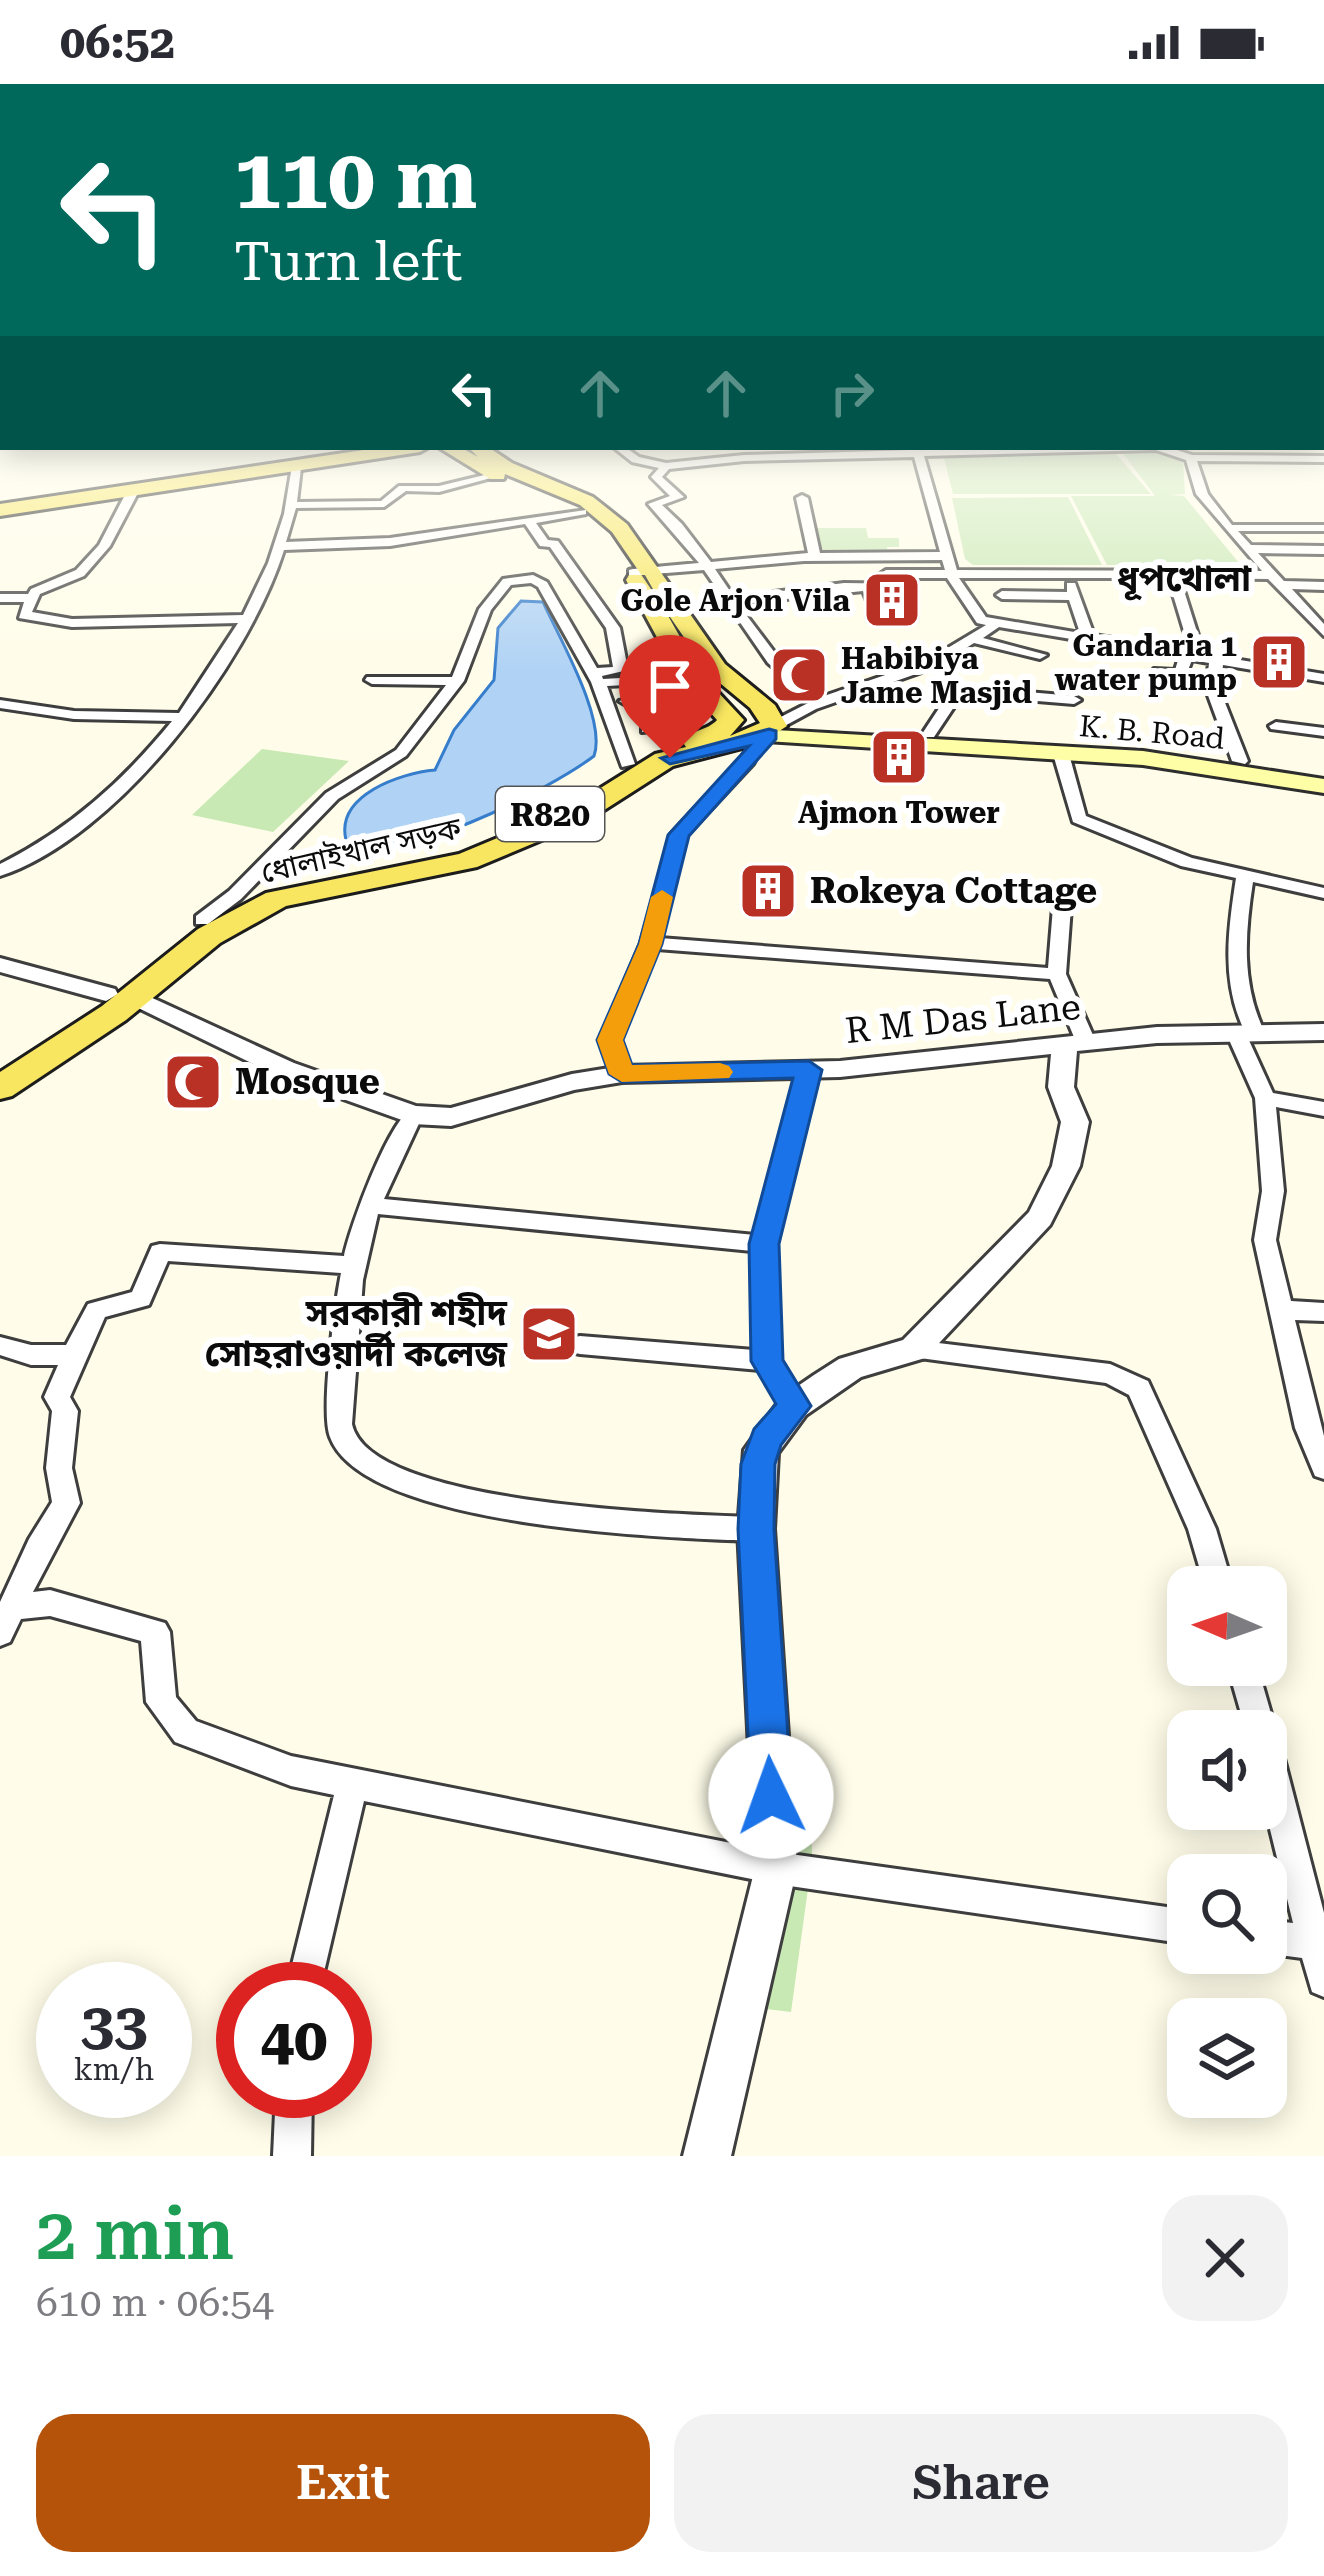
<!DOCTYPE html>
<html lang="en">
<head>
<meta charset="utf-8">
<style>
  body { margin:0; font-family:"Roboto Serif","Noto Sans Bengali",serif; background:#f2f2f3; color:#2b2b33; height:100vh; display:flex; flex-direction:column; font-size:45px; white-space:nowrap }
  * { box-sizing:border-box; margin:0 }
  p { font-size:39px; color:#7c7c81 }
  .icon { flex:none; width:66px; height:66px; fill:none; stroke:currentColor; stroke-width:2; stroke-linecap:round; stroke-linejoin:round }
  .map { position:relative; height:2072px; overflow:hidden }
  .panel { display:flex; flex-direction:column; background:#fff; flex:1 }
  .panel>* { flex:none }
  .top-card { position:absolute; left:0px; top:0px; width:1326px; height:366px; box-shadow:0 6px 30px #0003; background:#00695c; color:#fff; overflow:hidden }
  .needle { width:78px; rotate:272deg }
  .controls { position:absolute; left:1167px; top:1482px; display:grid; gap:24px }
  .controls a { display:grid; place-items:center; width:120px; height:120px; border-radius:24px; background:#fff; box-shadow:0 6px 30px #0003; font-size:60px }
  .speed { position:absolute; left:36px; top:1878px; display:flex; gap:24px; font-size:60px; font-weight:700; text-align:center }
  .speed>* { display:grid; place-content:center; width:156px; height:156px; border-radius:50%; background:#fff; box-shadow:0 6px 30px #0003; line-height:1 }
  .speed small { font-size:30px; font-weight:400 }
  .speed .limit { border:18px solid #d22; background:#fff; color:#111 }
  .pin { position:absolute; display:grid; place-items:center; width:102px; height:102px; color:#fff; margin:-123px -51px; border-radius:50% 50% 50% 0; rotate:-45deg; box-shadow:0 0 12px #0007 }
  .pin .icon { rotate:45deg }
  .me { position:absolute; width:132px; margin:-66px; rotate:357deg; stroke-linejoin:round; filter:drop-shadow(0 0 9px #0008) }
  .turn { display:flex; align-items:center; gap:42px; height:252px; padding:0 36px; font-size:54px }
  .turn .icon { width:156px; height:156px; stroke-width:2.5 }
  .turn b { display:block; font-size:84px; line-height:102px }
  .lanes { display:flex; align-items:center; height:114px; padding:0 36px; background:#0003; justify-content:center; gap:60px; direction:ltr }
  .lanes .off { opacity:.35 }
  .round { display:grid; place-items:center; flex:none; width:126px; height:126px; border-radius:36px; background:#f2f2f3 }
  .headline { display:flex; align-items:center; justify-content:space-between; height:204px; padding:0 36px }
  h1 { font-size:72px; font-weight:600; line-height:90px; color:#1e9e55 }
  .primary-button { display:flex; gap:24px; margin-top:auto; padding:24px 36px }
  .primary-button a { flex:1; height:138px; border-radius:36px; background:#b45309; color:#fff; font-size:48px; font-weight:600; line-height:138px; text-align:center }
  .primary-button a+a { background:#f2f2f3; color:#2b2b33 }
  .status { display:flex; justify-content:space-between; align-items:center; height:84px; padding:0 60px; background:#fff; direction:ltr }
  .status svg { height:33px; fill:currentColor }
  .map>svg:first-child { display:block }
  .green { fill:#c8e8b4 }
  .water { fill:#afd2f5; stroke:#367dcc; stroke-width:3 }
  .lines { fill:none; stroke-linecap:round; stroke-linejoin:round }
  .minor-casing { stroke:#3e3e3e; stroke-width:6 }
  .tertiary-casing { stroke:#3e3e3e; stroke-width:6 }
  .secondary-casing { stroke:#2d2d2d; stroke-width:6 }
  .primary-casing { stroke:#1c1c1c; stroke-width:6 }
  .minor { fill:#fff; fill-rule:evenodd }
  .tertiary { fill:#fff; fill-rule:evenodd }
  .secondary { fill:#fdfea5; fill-rule:evenodd }
  .primary { fill:#f8e660; fill-rule:evenodd }
  .route { fill:#1a73e8; stroke:#114b97; stroke-width:3 }
  .slow { fill:#f59e0b }
  .labels { text-anchor:middle; dominant-baseline:central; stroke-width:12; stroke-linejoin:round; paint-order:stroke }
  .far-poi-label { font-size:30px; font-weight:bold; fill:#0b0b0b; stroke:#fff; text-anchor:end }
  .far-street-label { font-size:30px; fill:#0b0b0b; stroke:#fff }
  .shield { fill:#fff; stroke:#545454; stroke-width:3 }
  .shield-label { font-size:33px; font-weight:bold; fill:#0b0b0b }
  .far-quarter-label { font-size:36px; font-weight:bold; fill:#0b0b0b; stroke:#fff }
  .poi-label { font-size:36px; font-weight:bold; fill:#0b0b0b; stroke:#fff; text-anchor:start }
  .street-label { font-size:36px; fill:#0b0b0b; stroke:#fff }
</style>
</head>
<body>
<div class="status"><b>06:52</b><svg viewBox="0 0 49 12"><path d="M0 12V9h3v3zM5 12V6h3v6zM10 12V3h3v9zM15 12V0h3v12zM26 1h20v11H26zM47 4h2v5h-2z"/></svg></div>
<div class="map">
<svg width="1324" height="2072" viewBox="0 0 1324 2072">
  <rect width="100%" height="100%" fill="#fffde9"/>
  <!-- green -->
  <g class="green">
    <polygon points="1162,365 1183,377 1185,410 1169,411 1184,412 1239,479 1107,481 1071,412 1155,412 1122,368"/>
    <polygon points="1116,370 1151,410 953,410 944,374"/>
    <polygon points="1068,413 1102,481 973,481 965,475 952,414"/>
    <polygon points="814,444 866,444 868,454 899,454 899,463 887,463 888,471 828,472 818,460"/>
    <polygon points="262,665 349,677 273,748 192,731"/>
    <polygon points="779,1688 811,1691 812,1775 786,1769"/>
    <polygon points="810,1790 791,1928 750,1923 779,1794"/>
  </g>
  <!-- water -->
  <path class="water" d="M 521,517 L 543,518 C 559,554 607,635 594,672 C 552,704 392,788 346,756 C 335,711 401,689 435,686 L 454,646 L 494,596 L 498,544 Z"/>
  <g class="lines">
    <defs>
      <g id="minor">
        <rect x="1323" y="300" width="1" height="5"/>
        <rect x="0" y="308" width="3" height="6"/>
        <rect x="1323" y="344" width="1" height="7"/>
        <path d="M 613,363 L 625,363 L 639,373 L 666,379 L 744,371 L 910,366 L 909,363 L 921,366 L 1168,363 L 1192,371 L 1324,372 L 1324,378 L 1197,377 L 1208,410 L 1232,441 L 1324,441 L 1324,447 L 1238,447 L 1251,461 L 1324,462 L 1324,470 L 1258,469 L 1284,497 L 1324,498 L 1324,506 L 1292,505 L 1324,540 L 1324,552 L 1268,495 L 1180,494 L 1204,570 L 1324,590 L 1324,598 L 1223,581 L 1220,606 L 1248,677 L 1245,680 L 1232,677 L 1206,606 L 1209,579 L 1192,576 L 1185,594 L 1154,591 L 1154,585 L 1175,586 L 1179,573 L 1096,559 L 1090,562 L 1083,557 L 999,543 L 983,554 L 1047,571 L 1040,575 L 974,559 L 936,583 L 816,625 L 779,645 L 762,664 L 753,680 L 687,751 L 660,854 L 1048,884 L 1053,823 L 1056,819 L 1068,819 L 1071,823 L 1066,890 L 1096,958 L 1093,962 L 1079,962 L 1076,958 L 1050,895 L 657,865 L 620,956 L 632,990 L 629,995 L 615,995 L 600,956 L 641,859 L 671,750 L 741,675 L 750,659 L 769,639 L 812,617 L 768,579 L 704,486 L 629,492 L 629,486 L 633,485 L 699,479 L 648,420 L 670,412 L 651,393 L 659,384 L 632,378 ZM 1156,366 L 1186,376 L 1196,410 L 1262,487 L 957,486 L 924,372 ZM 914,373 L 940,468 L 820,469 L 808,414 L 802,411 L 796,414 L 808,469 L 711,478 L 682,440 L 662,421 L 684,413 L 662,393 L 669,385 L 744,377 ZM 942,476 L 945,486 L 886,486 L 880,490 L 886,494 L 947,494 L 977,539 L 986,541 L 926,577 L 824,612 L 778,573 L 738,520 L 863,507 L 871,527 L 877,531 L 883,527 L 876,507 L 908,507 L 912,506 L 912,500 L 844,499 L 734,513 L 715,485 L 804,477 ZM 959,494 L 1168,494 L 1190,567 L 1094,551 L 1075,499 L 1067,499 L 1067,508 L 1002,507 L 996,511 L 1002,515 L 1069,516 L 1080,549 L 986,533 Z"/>
        <path d="M 292,382 L 301,384 L 297,418 L 381,417 L 399,402 L 439,402 L 497,388 L 502,391 L 439,408 L 406,407 L 384,423 L 296,424 L 286,458 L 390,454 L 586,426 L 586,430 L 536,439 L 548,456 L 558,457 L 620,544 L 628,586 L 602,592 L 603,595 L 655,592 L 678,641 L 671,645 L 642,648 L 642,642 L 662,638 L 653,618 L 626,621 L 619,617 L 650,610 L 645,600 L 607,602 L 635,680 L 622,683 L 591,598 L 538,503 L 531,499 L 511,501 L 491,526 L 464,597 L 406,672 L 338,715 L 241,815 L 208,840 L 196,840 L 196,832 L 229,807 L 326,709 L 396,666 L 446,601 L 372,600 L 365,596 L 367,593 L 452,593 L 479,525 L 503,495 L 533,491 L 547,498 L 597,584 L 613,583 L 606,544 L 550,463 L 540,462 L 525,440 L 390,462 L 284,466 C 248,580 117,754 0,792 L 0,780 C 70,745 123,697 172,637 L 74,635 L 0,624 L 0,616 L 74,627 L 179,629 L 238,539 L 72,543 L 19,534 L 24,518 L 0,518 L 0,510 L 28,510 L 31,505 L 76,486 L 99,461 L 127,407 L 133,404 L 139,407 L 110,462 L 84,492 L 40,510 L 32,528 L 72,535 L 243,531 L 268,479 L 284,430 Z"/>
        <polygon points="958,602 1074,612 1081,616 1074,620 962,611 934,653 924,653 922,650 953,603"/>
        <polygon points="1276,638 1324,644 1324,652 1271,645 1269,642"/>
        <path d="M 1061,665 L 1069,670 L 1086,732 L 1192,774 L 1324,804 L 1324,814 L 1253,798 C 1245,850 1241,900 1265,949 L 1255,955 L 1247,952 L 1273,1009 L 1324,1018 L 1324,1032 L 1276,1023 L 1284,1107 L 1276,1156 L 1291,1217 L 1324,1219 L 1324,1237 L 1295,1236 L 1324,1352 L 1324,1395 L 1315,1392 L 1295,1344 L 1254,1156 L 1262,1107 L 1255,1014 L 1226,949 L 1236,943 L 1244,946 C 1221,897 1228,846 1236,794 L 1181,782 L 1073,738 L 1053,670 Z"/>
        <path d="M 809,980 L 819,986 L 775,1160 L 774,1192 L 779,1276 L 807,1322 L 803,1329 L 794,1332 L 785,1329 L 760,1286 L 580,1270 L 571,1268 L 568,1261 L 571,1254 L 580,1252 L 754,1266 L 752,1167 L 378,1130 L 363,1196 L 352,1340 C 369,1422 685,1431 756,1433 L 766,1437 L 770,1445 L 766,1453 L 756,1457 C 670,1454 364,1444 330,1353 C 320,1328 335,1220 341,1189 L 168,1177 L 149,1221 L 105,1233 L 70,1313 L 78,1327 L 72,1384 L 80,1419 L 33,1508 L 50,1506 L 165,1539 L 170,1548 L 176,1613 L 196,1637 L 291,1672 L 776,1768 L 1188,1826 L 1188,1860 L 776,1800 L 364,1717 L 320,1905 L 286,1905 L 334,1711 L 291,1702 L 175,1658 L 146,1618 L 141,1557 L 50,1532 L 21,1535 L 10,1558 L 0,1562 L 0,1518 L 29,1455 L 52,1418 L 46,1384 L 52,1327 L 44,1313 L 58,1281 L 31,1281 L 0,1271 L 0,1253 L 31,1261 L 66,1261 L 88,1220 L 132,1208 L 152,1162 L 160,1160 L 344,1172 C 350,1143 389,1035 413,1024 L 423,1031 L 384,1115 L 755,1151 L 799,986 Z"/>
        <polygon points="914,1256 1110,1280 1148,1297 1216,1445 1233,1503 1205,1503 1188,1445 1129,1311 1106,1299 905,1272 902,1265 905,1258"/>
        <polygon points="1227,1581 1257,1581 1276,1647 1274,1651 1281,1663 1324,1829 1324,1913 1312,1908 1302,1874 1264,1869 1266,1836 1293,1839 1265,1725 1266,1647 1246,1647"/>
        <polygon points="276,2007 312,2007 311,2072 273,2072"/>
      </g>
      <g id="tertiary">
        <polygon points="0,874 115,905 118,910 106,917 0,888"/>
        <polygon points="135,906 294,979 416,1022 451,1024 572,990 622,982 840,977 1157,943 1324,940 1324,956 1157,959 1077,967 1074,1003 1089,1038 1080,1082 1050,1141 925,1274 861,1293 806,1331 778,1369 774,1445 797,1784 731,2072 683,2072 755,1784 738,1445 744,1366 782,1313 814,1291 839,1275 903,1256 1029,1128 1052,1082 1061,1038 1048,1003 1051,970 840,993 622,998 574,1006 451,1042 413,1040 276,991 126,918 123,913"/>
      </g>
      <polygon id="secondary" points="758,645 1143,667 1324,695 1324,709 1143,681 750,656 747,651"/>
      <g id="primary">
        <polygon points="384,363 429,363 420,368 0,432 0,420"/>
        <path d="M 438,363 L 460,363 L 478,373 L 468,363 L 488,363 L 512,379 L 593,413 L 627,440 L 725,580 L 775,621 L 787,642 L 761,659 L 673,682 L 587,737 L 477,783 L 286,822 L 220,859 L 126,936 L 12,1012 L 0,1015 L 0,988 L 102,922 L 198,845 L 266,809 L 459,770 L 567,725 L 655,670 L 686,663 L 682,657 C 690,646 707,647 717,636 L 679,594 L 626,496 L 629,491 L 645,491 L 701,590 L 744,636 L 730,652 L 760,639 L 750,624 L 709,590 L 612,448 L 580,421 L 505,390 L 504,395 L 490,395 Z"/>
      </g>
    </defs>
    <!-- minor casing -->
    <use href="#minor" class="minor-casing"/>
    <!-- tertiary casing -->
    <use href="#tertiary" class="tertiary-casing"/>
    <!-- secondary casing -->
    <use href="#secondary" class="secondary-casing"/>
    <!-- primary casing -->
    <use href="#primary" class="primary-casing"/>
    <!-- minor -->
    <use href="#minor" class="minor"/>
    <!-- tertiary -->
    <use href="#tertiary" class="tertiary"/>
    <!-- secondary -->
    <use href="#secondary" class="secondary"/>
    <!-- primary -->
    <use href="#primary" class="primary"/>
  </g>
  <!-- sky -->
  <linearGradient id="sky" x2="0" y2="1"><stop stop-color="#91c0ed"/><stop offset="0.51" stop-color="#fffef5"/><stop offset="1" stop-color="#fffef5" stop-opacity="0"/></linearGradient>
  <rect width="1324" height="591" fill="url(#sky)"/>
  <!-- route -->
  <polygon class="route" points="769,645 776,647 776,655 689,752 662,860 623,956 632,981 809,977 822,986 779,1160 783,1276 811,1322 781,1361 775,1380 774,1445 792,1712 786,1727 771,1732 757,1727 751,1712 738,1445 741,1380 754,1345 776,1320 751,1277 749,1160 793,994 622,998 609,990 597,956 639,860 668,751 749,662 670,680 661,674"/>
  <!-- slow -->
  <polygon class="slow" points="662,806 673,813 662,860 623,956 632,981 720,979 729,982 733,988 729,994 622,998 609,990 597,956 639,860 651,813"/>
  <!-- icons -->
  <defs>
    <symbol id="building-square" viewBox="-11 -11 22 22"><rect x="-9" y="-9" width="18" height="18" rx="4" fill="#b93125" stroke="#fff"/><path d="M-4-6H4V6H1V3H-1V6H-4ZM-2.5-4.3h1.7v1.8h-1.7ZM.8-4.3h1.7v1.8H.8ZM-2.5-1h1.7V.8h-1.7ZM.8-1h1.7V.8H.8Z" fill="#fff"/></symbol>
    <symbol id="mosque-square" viewBox="-11 -11 22 22"><rect x="-9" y="-9" width="18" height="18" rx="4" fill="#b93125" stroke="#fff"/><path d="M3.5-4.9A6 6 0 1 0 3.5 4.9A5 5 0 1 1 3.5-4.9Z" fill="#fff"/></symbol>
    <symbol id="university-square" viewBox="-11 -11 22 22"><rect x="-9" y="-9" width="18" height="18" rx="4" fill="#b93125" stroke="#fff"/><path d="M0-5L7-2L0 1L-7-2ZM-4 1L0 2.5L4 1V4Q0 6-4 4Z" fill="#fff"/></symbol>
  </defs>
  <g fill-rule="evenodd">
    <use href="#building-square" x="859" y="483" width="66" height="66"/>
    <use href="#building-square" x="1246" y="545" width="66" height="66"/>
    <use href="#mosque-square" x="766" y="558" width="66" height="66"/>
    <use href="#building-square" x="866" y="640" width="66" height="66"/>
    <use href="#building-square" x="735" y="774" width="66" height="66"/>
    <use href="#mosque-square" x="160" y="965" width="66" height="66"/>
    <use href="#university-square" x="516" y="1217" width="66" height="66"/>
  </g>
  <g class="labels">
    <!-- far-poi labels -->
    <g class="far-poi-label">
      <text x="850" y="516">Gole Arjon Vila</text>
      <text x="1237" y="561">Gandaria 1<tspan x="1237" dy="34">water pump</tspan></text>
      <text x="841" y="574" text-anchor="start">Habibiya<tspan x="841" dy="34">Jame Masjid</tspan></text>
      <text x="899" y="728" text-anchor="middle">Ajmon Tower</text>
    </g>
    <!-- far-street labels -->
    <g class="far-street-label">
      <text transform="translate(1152 648) rotate(5)">K. B. Road</text>
      <text transform="translate(361 766) rotate(-13)">ধোলাইখাল সড়ক</text>
    </g>
    <!-- shield labels -->
    <rect class="shield" x="496" y="703" width="108" height="54" rx="9"/>
    <g class="shield-label">
      <text x="550" y="730">R820</text>
    </g>
    <!-- far-quarter labels -->
    <g class="far-quarter-label">
      <text x="1184" y="495">ধূপখোলা</text>
    </g>
    <!-- poi labels -->
    <g class="poi-label">
      <text x="810" y="807">Rokeya Cottage</text>
      <text x="235" y="998">Mosque</text>
      <text x="507" y="1229" text-anchor="end">সরকারী শহীদ<tspan x="507" dy="41">সোহরাওয়ার্দী কলেজ</tspan></text>
    </g>
    <!-- street labels -->
    <g class="street-label">
      <text transform="translate(963 935) rotate(-6)">R M Das Lane</text>
    </g>
  </g>
</svg>
<div class="controls">
<a><svg class="needle" viewBox="-14 -14 28 28"><path d="M0-13l5 13h-10z" fill="#e53935"/><path d="M0 13l5-13h-10z" fill="#7c7c81"/></svg></a>
<a><svg class="icon" aria-label="sound" viewBox="0 0 24 24"><path d="M4 9h4l5-4v14l-5-4H4zM17 9q2 3 0 6"/></svg></a>
<a><svg class="icon" aria-label="search" viewBox="0 0 24 24"><circle cx="10" cy="10" r="6"/><path d="M15 15l6 6"/></svg></a>
<a><svg class="icon" aria-label="layers" viewBox="0 0 24 24"><path d="M12 4l9 5-9 5-9-5zM3 14l9 5 9-5"/></svg></a>
</div>
<div class="speed"><div>33<small>km/h</small></div><div class="limit">40</div></div>
<div class="pin" style="left:670px;top:674px;background:#d93025"><svg class="icon" aria-label="arrive" viewBox="0 0 24 24"><path d="M6 21V4h12l-3 4 3 4H6"/></svg></div>
<svg class="me" style="left:771px;top:1712px" viewBox="-20 -20 40 40"><circle r="19" fill="#fff"/><path d="M0-13L10 11 0 6-10 11z" fill="#1a73e8"/></svg>
<div class="top-card">
<div class="turn"><svg class="icon" aria-label="left" viewBox="0 0 24 24"><path d="M17 20v-9H6M10 6l-5 5 5 5"/></svg><div><b>110 m</b>Turn left</div></div>
<div class="lanes"><svg class="icon" aria-label="left" viewBox="0 0 24 24"><path d="M17 20v-9H6M10 6l-5 5 5 5"/></svg><svg class="icon off" aria-label="ahead" viewBox="0 0 24 24"><path d="M12 20V5M6 11l6-6 6 6"/></svg><svg class="icon off" aria-label="ahead" viewBox="0 0 24 24"><path d="M12 20V5M6 11l6-6 6 6"/></svg><svg class="icon off" aria-label="right" viewBox="0 0 24 24"><path d="M7 20v-9h11M14 6l5 5-5 5"/></svg></div>
</div>
</div>
<section class="panel">
<div class="headline"><div><h1>2 min</h1><p>610 m · 06:54</p></div><a class="round"><svg class="icon" aria-label="close" viewBox="0 0 24 24"><path d="M6 6l12 12M18 6L6 18"/></svg></a></div>
<div class="primary-button"><a>Exit</a><a>Share</a></div>
</section>
</body>
</html>
